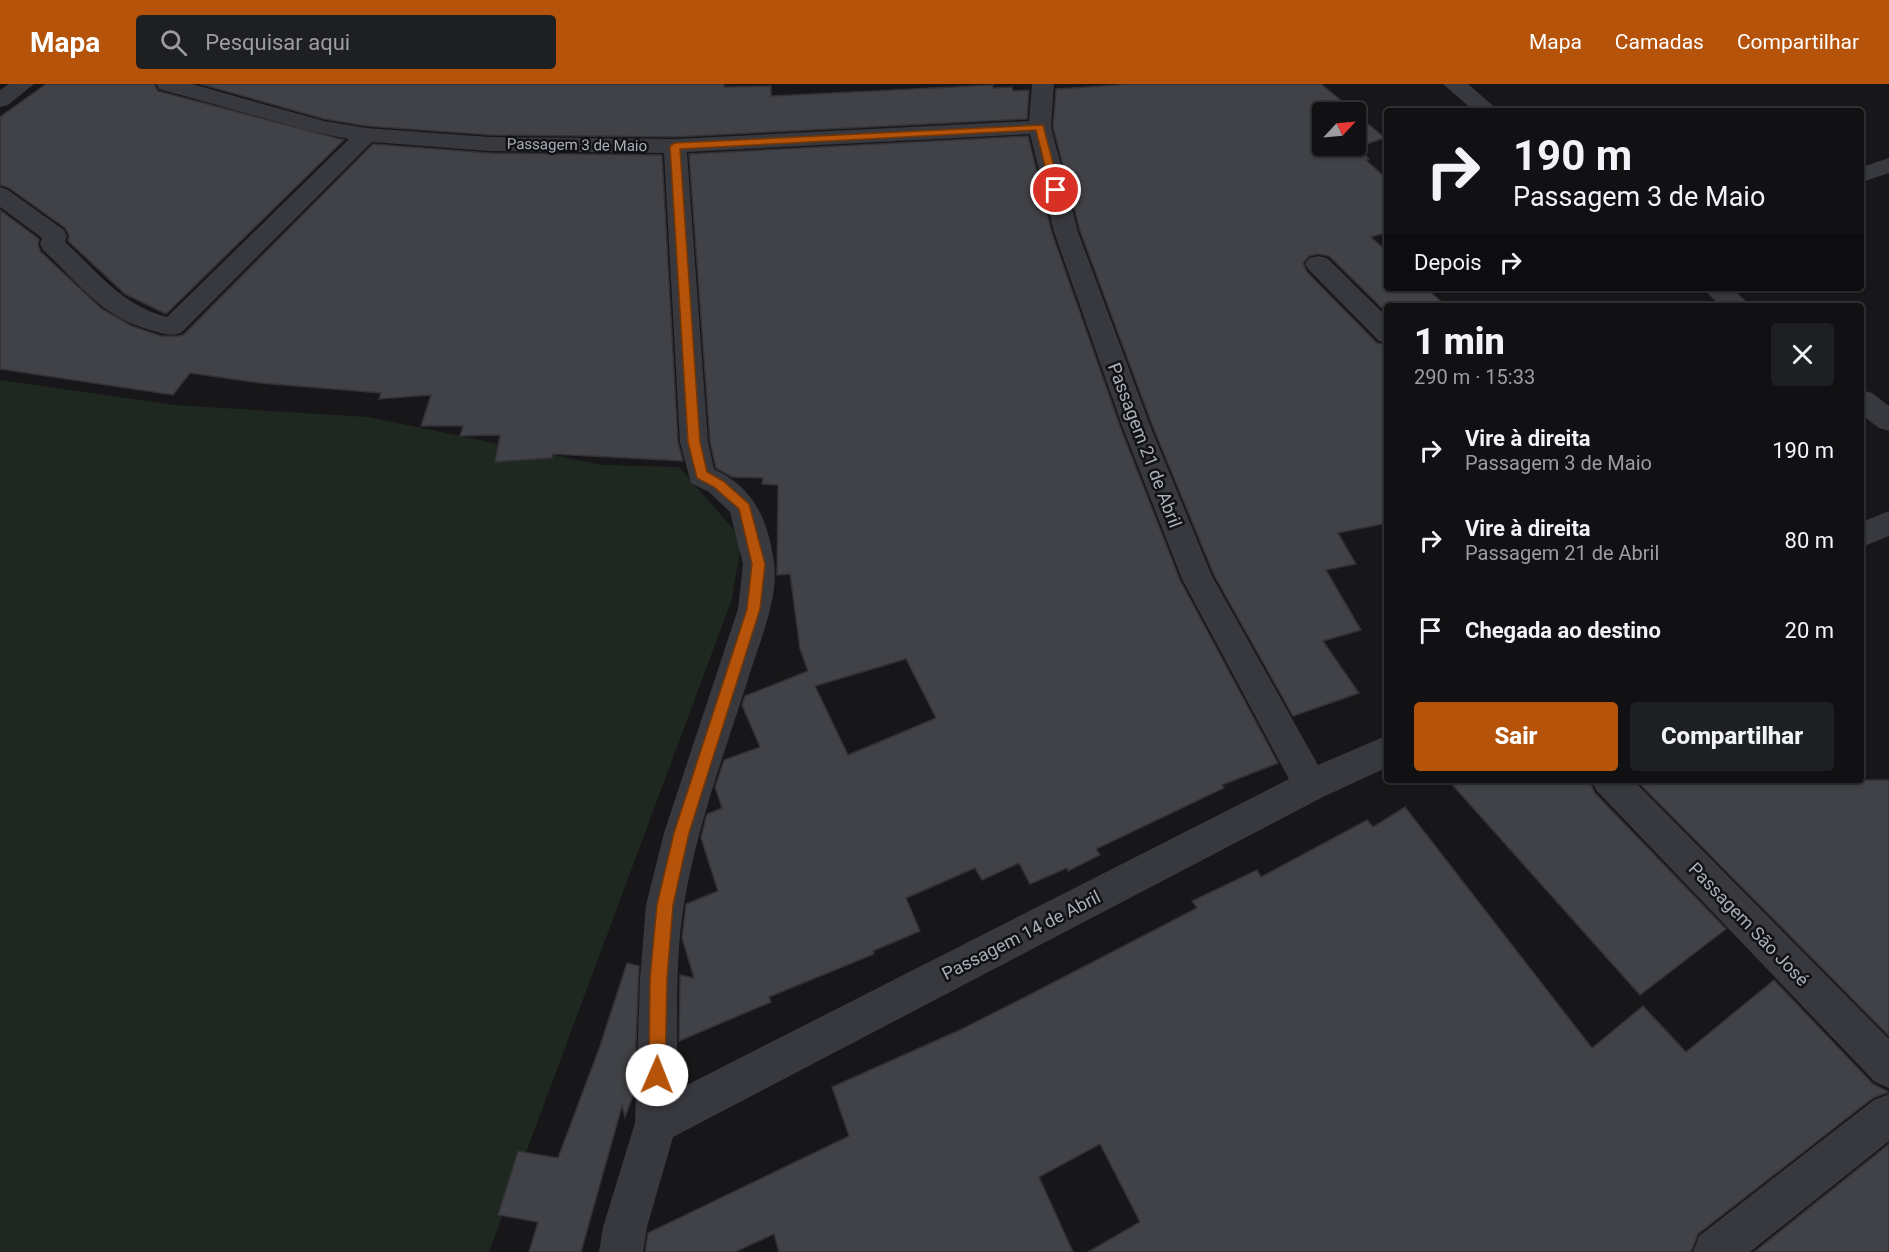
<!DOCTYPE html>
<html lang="pt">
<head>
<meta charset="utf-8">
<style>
  body { margin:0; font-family:Roboto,sans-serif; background:#1e1f21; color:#f1f3f6; height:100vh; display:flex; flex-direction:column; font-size:22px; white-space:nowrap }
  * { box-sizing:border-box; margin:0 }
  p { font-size:20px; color:#9c9da0 }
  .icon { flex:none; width:33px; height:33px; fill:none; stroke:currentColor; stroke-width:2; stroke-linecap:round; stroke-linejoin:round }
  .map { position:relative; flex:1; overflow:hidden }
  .details { position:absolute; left:1384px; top:219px; width:480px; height:480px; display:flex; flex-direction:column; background:#111113; border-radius:6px; box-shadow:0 2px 4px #0004,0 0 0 2px #303133 }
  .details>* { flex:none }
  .guide { position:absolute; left:1384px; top:24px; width:480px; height:183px; border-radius:6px; box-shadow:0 2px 4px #0004,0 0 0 2px #303133; background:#111113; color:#f1f3f6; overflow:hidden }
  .needle { width:39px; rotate:64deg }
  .buttons { position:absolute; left:1312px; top:18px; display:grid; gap:12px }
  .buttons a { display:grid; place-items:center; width:54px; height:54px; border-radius:6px; background:#111113; box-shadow:0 2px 4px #0004,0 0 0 2px #303133; font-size:30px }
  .pin { position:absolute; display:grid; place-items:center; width:51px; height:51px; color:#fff; margin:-26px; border:3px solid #fff; border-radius:50%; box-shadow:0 2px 6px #0007 }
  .me { position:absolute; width:66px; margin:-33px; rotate:1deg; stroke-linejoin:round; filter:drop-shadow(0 0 4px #0008) }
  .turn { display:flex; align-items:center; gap:21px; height:126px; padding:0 30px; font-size:27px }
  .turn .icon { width:78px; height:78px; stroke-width:2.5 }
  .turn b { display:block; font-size:42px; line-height:51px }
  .then { display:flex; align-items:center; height:57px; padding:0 30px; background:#0003; gap:12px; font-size:22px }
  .round { display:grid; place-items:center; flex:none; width:63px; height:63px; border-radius:6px; background:#1e1f21 }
  .headline { display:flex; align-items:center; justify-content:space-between; height:102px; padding:0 30px }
  h1 { font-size:36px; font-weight:800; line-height:45px }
  .cta { display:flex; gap:12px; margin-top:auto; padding:12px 30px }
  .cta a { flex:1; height:69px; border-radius:6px; background:#b45309; color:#fff; font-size:24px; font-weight:800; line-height:69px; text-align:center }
  .cta a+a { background:#1e1f21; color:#f1f3f6 }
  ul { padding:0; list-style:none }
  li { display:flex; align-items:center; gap:18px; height:90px; padding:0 30px }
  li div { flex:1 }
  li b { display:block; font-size:22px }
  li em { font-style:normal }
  header { display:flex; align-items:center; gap:36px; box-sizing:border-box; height:84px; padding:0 30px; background:#b45309; color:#fff }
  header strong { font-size:28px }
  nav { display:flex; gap:33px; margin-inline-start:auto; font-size:21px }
  .search { width:420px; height:54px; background:#1e1f21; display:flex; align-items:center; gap:15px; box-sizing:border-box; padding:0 21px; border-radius:6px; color:#9c9da0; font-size:22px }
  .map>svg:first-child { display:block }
  .green { fill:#1f2820 }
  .building { fill:#414247; stroke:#313136; stroke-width:1.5; fill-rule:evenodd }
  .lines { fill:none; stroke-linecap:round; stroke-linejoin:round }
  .street { fill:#38393f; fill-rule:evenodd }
  .route { fill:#b45309; stroke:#753606; stroke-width:1.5 }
  .labels { text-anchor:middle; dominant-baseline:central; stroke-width:5; stroke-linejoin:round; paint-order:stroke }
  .far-street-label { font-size:15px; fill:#a8aeba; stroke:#121214 }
  .street-label { font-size:18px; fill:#a8aeba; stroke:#121214 }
</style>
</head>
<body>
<header>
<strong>Mapa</strong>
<div class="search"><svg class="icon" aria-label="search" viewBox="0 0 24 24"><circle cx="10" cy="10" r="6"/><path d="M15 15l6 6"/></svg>Pesquisar aqui</div>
<nav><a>Mapa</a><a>Camadas</a><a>Compartilhar</a></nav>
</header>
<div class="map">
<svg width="1889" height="1168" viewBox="0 0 1889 1168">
  <rect width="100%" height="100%" fill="#171719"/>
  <!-- green -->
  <polygon class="green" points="0,296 174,321 368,333 602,381 679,383 742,455 732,515 489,1168 0,1168"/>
  <!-- building -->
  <g class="building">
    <polygon points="46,0 154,0 158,7 344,56 166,230 125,210 68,157 69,151 65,144 9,104 0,101 0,33"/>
    <polygon points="200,0 724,0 724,3 771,2 771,12 993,1 993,4 1012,3 1013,7 1029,6 1027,35 675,53 490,51 366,42 324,35"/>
    <polygon points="1132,0 1321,0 1355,28 1323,28 1323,62 1356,62 1356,30 1385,54 1357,63 1369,75 1366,76 1388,96 1388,148 1371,153 1388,168 1388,204 1426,204 1446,222 1388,222 1388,230 1329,172 1318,170 1309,172 1303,179 1307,188 1377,259 1388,261 1388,439 1338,449 1356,480 1326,486 1361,546 1323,557 1359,609 1293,632 1214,491 1153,343 1080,147 1053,43 1056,5"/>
    <path d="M 1028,52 L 1052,149 L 1121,345 L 1180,496 L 1278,679 L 1222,701 L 1224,704 L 1096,765 L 1100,771 L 1068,787 L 1067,784 L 1030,800 L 1019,779 L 982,796 L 975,784 L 906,814 L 920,847 L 873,867 L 874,870 L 769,913 L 771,918 L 679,957 L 680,891 L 694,894 L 682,854 L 686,820 L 718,807 L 701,754 L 706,733 L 707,730 L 722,724 L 715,703 L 724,676 L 760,663 L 742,621 L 745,612 L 808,587 L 800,565 L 790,490 L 777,491 L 778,401 L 762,400 L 763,394 L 732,393 L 716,384 L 710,358 L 689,70 ZM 906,575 L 936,634 L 848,671 L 815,602 Z"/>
    <polygon points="373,60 490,69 662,71 678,358 683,377 553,370 552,374 495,378 500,351 460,352 463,342 421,342 431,311 379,315 381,309 260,299 190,289 173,311 0,285 0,126 39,155 38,161 41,168 102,225 132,242 161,252 177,252 183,251"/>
    <polygon points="1448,696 1589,696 1595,709 1726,845 1640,911"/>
    <polygon points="1636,696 1889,696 1889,952"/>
    <polygon points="1405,723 1592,964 1643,922 1686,968 1774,896 1873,1000 1889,1008 1873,1014 1698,1150 1691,1168 1088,1168 1140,1138 1100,1060 1039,1093 1073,1168 779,1168 774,1150 735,1168 645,1168 648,1149 849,1052 832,1003 962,945 1035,908 1197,824 1192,817 1257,786 1261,793 1367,736 1373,743"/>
    <polygon points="627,879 639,882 634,1009 625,1033 622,1022 581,1168 529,1168 538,1138 498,1131 518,1067 558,1074 600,962"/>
    <polygon points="1889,1060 1889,1168 1754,1168"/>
  </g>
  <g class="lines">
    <!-- street -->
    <g class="street">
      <polygon points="9,0 34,0 8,21 0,23 0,6"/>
      <path d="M 156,0 L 192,0 L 324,37 L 366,44 L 490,53 L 675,55 L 1029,37 L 1032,0 L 1054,0 L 1051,43 L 1078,148 L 1151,344 L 1212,492 L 1318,681 L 1388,651 L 1388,683 L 1323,713 L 673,1053 L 647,1143 L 643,1168 L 599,1168 L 603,1143 L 635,1039 L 640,895 L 646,821 L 664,749 L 738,525 L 743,480 L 730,428 L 709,408 L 691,399 L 680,358 L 664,69 L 490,67 L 372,58 L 181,249 C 170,253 161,249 150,246 C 100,232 79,199 43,166 L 40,160 L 42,154 L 0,123 L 0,103 L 8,106 L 64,146 L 67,152 L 65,158 C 98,188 121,221 167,233 L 349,55 L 314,48 L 159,5 ZM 1030,50 L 1054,148 L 1123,344 L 1182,495 L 1289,695 L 677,1006 C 678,945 674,881 684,820 C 697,741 726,665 750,589 C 760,557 779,513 774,479 C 768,435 754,404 714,385 L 708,358 L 687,68 Z"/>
      <polygon points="1443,0 1468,0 1499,27 1474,27"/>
      <polygon points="1889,74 1889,89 1862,98 1862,83"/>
      <polygon points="1318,172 1327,174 1388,234 1388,259 1379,257 1309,186 1305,180 1309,174"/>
      <polygon points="1702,204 1732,204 1751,222 1721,222"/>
      <polygon points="1862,306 1872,309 1889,322 1889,347 1879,344 1862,331"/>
      <polygon points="1889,427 1889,452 1862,463 1862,438"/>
      <polygon points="1591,696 1633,696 1889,955 1889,1004 1875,998 1597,707"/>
      <polygon points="1889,1010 1889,1057 1750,1168 1693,1168 1699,1152 1874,1016"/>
    </g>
  </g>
  <!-- route -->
  <polygon class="route" points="1043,41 1060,106 1056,109 1051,106 1036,46 680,65 700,358 707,388 723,397 749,420 765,480 760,525 689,749 673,821 667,895 665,991 663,997 657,1000 651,997 649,991 650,895 657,821 674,749 747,525 752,480 739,425 714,403 697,394 688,358 670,62 675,59"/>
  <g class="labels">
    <!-- far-street labels -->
    <g class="far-street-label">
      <text transform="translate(577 61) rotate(1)">Passagem 3 de Maio</text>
    </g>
    <!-- street labels -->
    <g class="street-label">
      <text transform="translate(1145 361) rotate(69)">Passagem 21 de Abril</text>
      <text transform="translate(1749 840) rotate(46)">Passagem São José</text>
      <text transform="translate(1021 851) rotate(-27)">Passagem 14 de Abril</text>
    </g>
  </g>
</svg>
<div class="buttons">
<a><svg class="needle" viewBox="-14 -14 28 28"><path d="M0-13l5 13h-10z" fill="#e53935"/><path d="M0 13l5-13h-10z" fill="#9c9da0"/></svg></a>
</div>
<div class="pin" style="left:1056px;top:106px;background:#d93025"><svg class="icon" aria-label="arrive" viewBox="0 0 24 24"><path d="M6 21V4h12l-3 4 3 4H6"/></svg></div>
<svg class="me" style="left:657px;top:991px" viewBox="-20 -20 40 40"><circle r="19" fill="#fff"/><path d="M0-13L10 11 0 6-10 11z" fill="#b45309"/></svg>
<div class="guide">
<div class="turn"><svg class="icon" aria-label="right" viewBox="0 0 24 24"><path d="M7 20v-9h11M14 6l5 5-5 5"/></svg><div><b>190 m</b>Passagem 3 de Maio</div></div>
<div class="then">Depois<svg class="icon" aria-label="right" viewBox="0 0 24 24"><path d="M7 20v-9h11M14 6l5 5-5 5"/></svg></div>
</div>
<section class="details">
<div class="headline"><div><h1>1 min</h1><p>290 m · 15:33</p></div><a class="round"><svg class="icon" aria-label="close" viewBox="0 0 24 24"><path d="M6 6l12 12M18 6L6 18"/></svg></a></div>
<ul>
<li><svg class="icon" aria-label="right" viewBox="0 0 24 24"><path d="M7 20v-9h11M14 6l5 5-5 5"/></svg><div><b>Vire à direita</b><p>Passagem 3 de Maio</p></div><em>190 m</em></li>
<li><svg class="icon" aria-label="right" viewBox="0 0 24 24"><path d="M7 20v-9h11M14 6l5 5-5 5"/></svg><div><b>Vire à direita</b><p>Passagem 21 de Abril</p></div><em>80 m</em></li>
<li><svg class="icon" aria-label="arrive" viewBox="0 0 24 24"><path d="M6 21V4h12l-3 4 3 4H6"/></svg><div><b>Chegada ao destino</b></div><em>20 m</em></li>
</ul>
<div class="cta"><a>Sair</a><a>Compartilhar</a></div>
</section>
</div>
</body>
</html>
